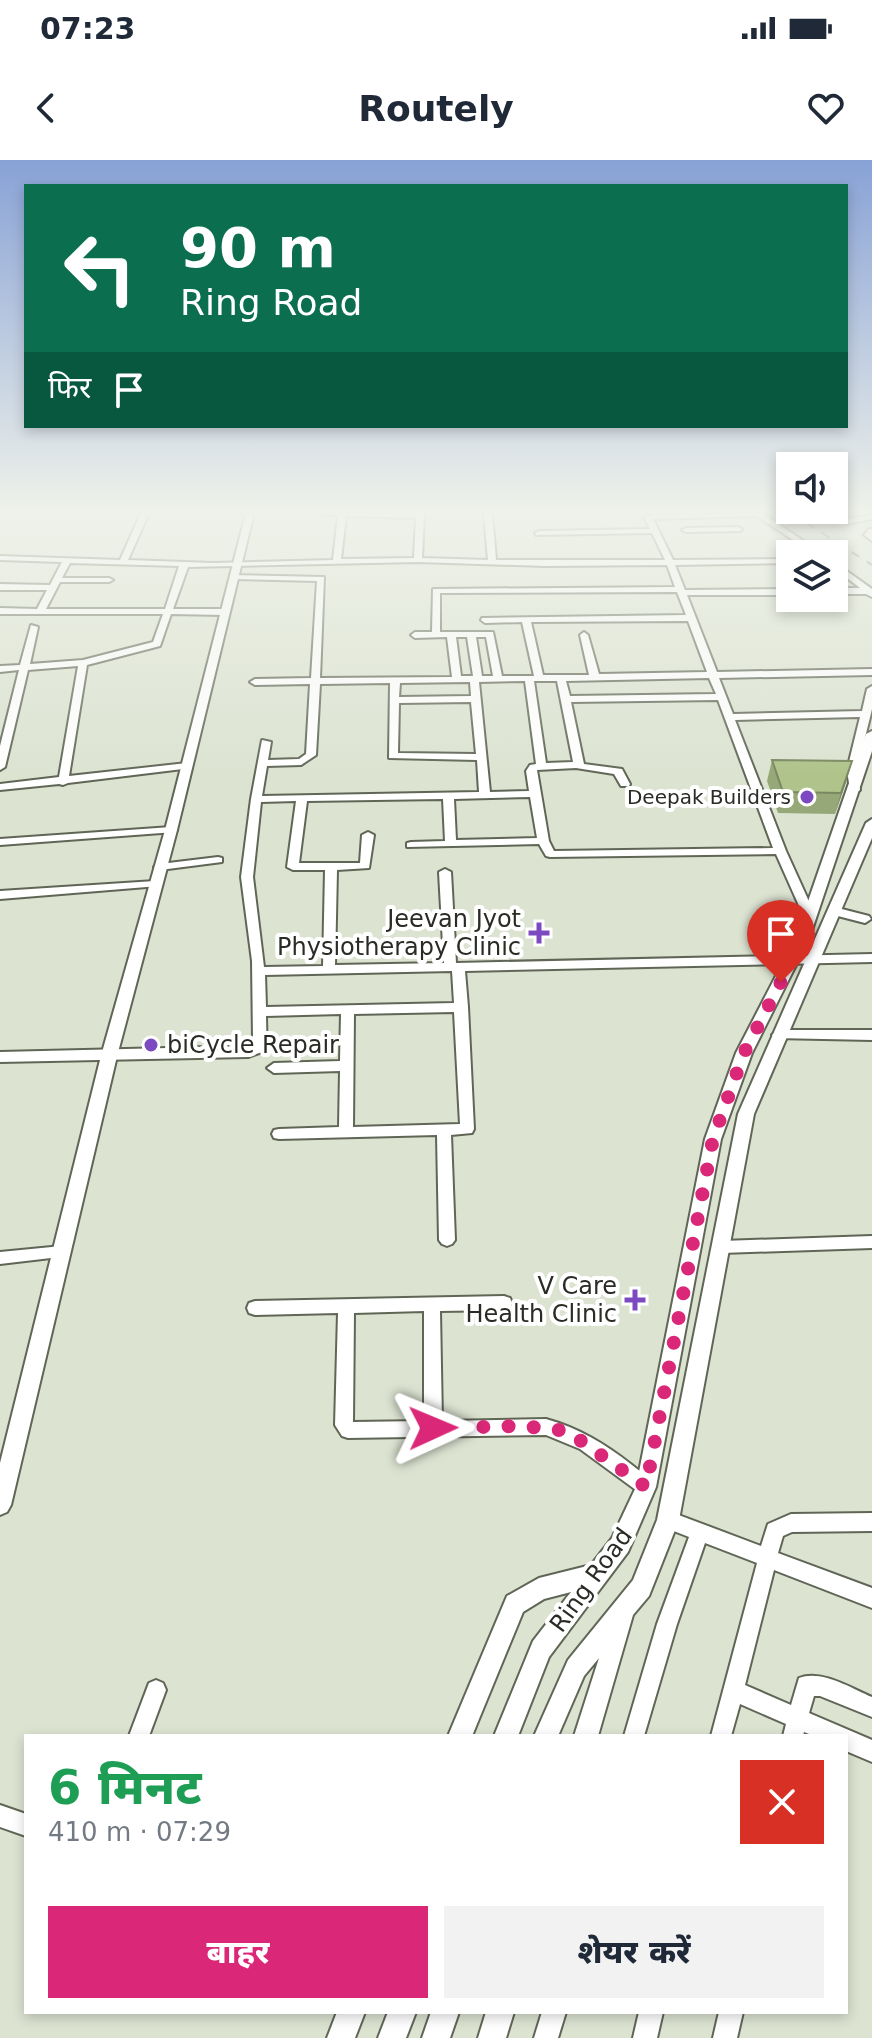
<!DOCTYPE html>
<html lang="hi">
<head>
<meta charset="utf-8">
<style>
  body { margin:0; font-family:"DejaVu Sans","Noto Sans Devanagari",sans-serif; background:#f2f2f3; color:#1f2937; height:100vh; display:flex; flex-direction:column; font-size:30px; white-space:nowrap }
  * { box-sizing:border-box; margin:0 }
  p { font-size:26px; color:#747a83 }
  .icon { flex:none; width:44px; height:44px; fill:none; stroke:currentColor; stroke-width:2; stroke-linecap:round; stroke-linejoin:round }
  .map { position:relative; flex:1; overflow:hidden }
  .panel { position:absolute; left:24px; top:1574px; width:824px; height:280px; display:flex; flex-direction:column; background:#fff; border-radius:0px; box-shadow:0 4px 12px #0003 }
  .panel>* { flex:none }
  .top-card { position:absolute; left:24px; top:24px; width:824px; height:244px; border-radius:0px; box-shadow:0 4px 12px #0003; background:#0b6e4f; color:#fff; overflow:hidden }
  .tools { position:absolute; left:776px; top:292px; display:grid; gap:16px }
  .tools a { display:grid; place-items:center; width:72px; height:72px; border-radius:0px; background:#fff; box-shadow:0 4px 12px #0003; font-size:40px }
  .pin { position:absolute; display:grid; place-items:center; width:68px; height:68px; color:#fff; margin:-82px -34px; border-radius:50% 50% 50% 0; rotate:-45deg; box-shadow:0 0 8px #0007 }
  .pin .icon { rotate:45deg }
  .me { position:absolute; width:88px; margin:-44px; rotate:89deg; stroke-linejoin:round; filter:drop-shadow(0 0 6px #0008) }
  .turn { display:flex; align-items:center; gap:28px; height:168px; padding:0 24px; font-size:36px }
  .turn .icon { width:104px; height:104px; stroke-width:2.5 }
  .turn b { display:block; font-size:56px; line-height:68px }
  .then { display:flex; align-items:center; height:76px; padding:0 24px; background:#0003; gap:16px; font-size:30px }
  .round { display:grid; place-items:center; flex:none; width:84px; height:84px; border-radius:0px; background:#f2f2f3 }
  .head { display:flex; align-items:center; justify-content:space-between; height:136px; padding:0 24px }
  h1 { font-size:48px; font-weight:800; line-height:60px; color:#1e9e55 }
  .action { display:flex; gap:16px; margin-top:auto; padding:16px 24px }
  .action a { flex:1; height:92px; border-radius:0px; background:#db2777; color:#fff; font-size:32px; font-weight:800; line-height:92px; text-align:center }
  .action a+a { background:#f2f2f3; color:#1f2937 }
  .status { display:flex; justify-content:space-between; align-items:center; height:56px; padding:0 40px; background:#fff; direction:ltr }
  .status svg { height:22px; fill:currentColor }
  header { display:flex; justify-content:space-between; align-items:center; height:104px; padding:0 24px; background:#fff; font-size:36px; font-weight:800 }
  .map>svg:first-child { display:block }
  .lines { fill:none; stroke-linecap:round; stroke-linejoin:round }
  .minor-casing { stroke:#606656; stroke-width:4 }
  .tertiary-casing { stroke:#606656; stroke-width:4 }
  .minor { fill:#fff; fill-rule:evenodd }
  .tertiary { fill:#fff; fill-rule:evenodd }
  .rail { stroke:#717569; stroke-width:2; stroke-dasharray:9 9; stroke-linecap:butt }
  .wall { fill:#96a877 }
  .shaded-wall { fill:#7a8861 }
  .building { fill:#afc38a; stroke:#7a8861; stroke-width:2 }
  .route { stroke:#db2777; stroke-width:14; stroke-dasharray:0 25.2 }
  .poi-dot { fill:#7c49c1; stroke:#fff; stroke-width:3 }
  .labels { text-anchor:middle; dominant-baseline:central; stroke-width:8; stroke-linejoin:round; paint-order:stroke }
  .far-poi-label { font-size:20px; fill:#292b24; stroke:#fff; text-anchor:end }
  .poi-label { font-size:24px; fill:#292b24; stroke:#fff; text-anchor:end }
  .street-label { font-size:24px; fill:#292b24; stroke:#fff }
</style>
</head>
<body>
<div class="status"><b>07:23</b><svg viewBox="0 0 49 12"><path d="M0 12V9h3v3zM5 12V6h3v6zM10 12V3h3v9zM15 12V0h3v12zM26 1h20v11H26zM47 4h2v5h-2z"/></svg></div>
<header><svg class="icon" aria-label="back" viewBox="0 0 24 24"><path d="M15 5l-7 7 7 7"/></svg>Routely<svg class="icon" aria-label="heart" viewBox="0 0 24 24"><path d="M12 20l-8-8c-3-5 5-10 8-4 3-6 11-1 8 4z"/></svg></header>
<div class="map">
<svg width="872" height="1878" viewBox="0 0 872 1878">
  <rect width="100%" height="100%" fill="#dce3d1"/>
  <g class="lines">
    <defs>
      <g id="minor">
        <path d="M 141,353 L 149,353 L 128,400 L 213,403 L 333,400 L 338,356 L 315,353 L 424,353 L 422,398 L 488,400 L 484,353 L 492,353 L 496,400 L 665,400 L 652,373 L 536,375 L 535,373 L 539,371 L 650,369 L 644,357 L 648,355 L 762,353 L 823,394 L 814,394 L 757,356 L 653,359 L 673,400 L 790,399 L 790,403 L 675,405 L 685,430 L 790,429 L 790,435 L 687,435 L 717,512 L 872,509 L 872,515 L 719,518 L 733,554 L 862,551 L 867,529 L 872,526 L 872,549 L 857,610 L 860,630 L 855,633 L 850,630 L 847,610 L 860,557 L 735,560 L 786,691 L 816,757 L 814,760 L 810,761 L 804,757 L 776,694 L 550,697 L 546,696 L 539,684 L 407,687 L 407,683 L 411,682 L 445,681 L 443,639 L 307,641 L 299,703 L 360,703 L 362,675 L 368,672 L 374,675 L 369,708 L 337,710 L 335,805 L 444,803 L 439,712 L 445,709 L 451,712 L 456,803 L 872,794 L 872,802 L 465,811 L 468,847 L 474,969 L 472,973 L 451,975 L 455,1080 L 452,1084 L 447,1086 L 442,1084 L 439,1080 L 437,975 L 279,979 L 274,978 L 272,974 L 274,970 L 279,969 L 339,967 L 340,911 L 274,913 L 267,908 L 274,903 L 340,901 L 341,854 L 266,856 C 266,869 268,881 262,892 L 248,897 L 0,902 L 0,892 L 251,886 L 253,878 L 252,801 L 241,717 L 251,639 L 262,580 L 271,582 L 268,600 L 299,599 L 306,594 L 310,524 L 255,525 L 250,522 L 255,519 L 311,518 L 317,421 L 233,419 L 230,419 L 230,415 L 324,417 L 320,518 L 452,517 L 447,477 L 415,478 L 411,475 L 415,472 L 432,472 L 433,429 L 675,427 L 667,405 L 545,406 L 418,402 L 188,407 L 173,449 L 224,449 L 228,452 L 224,455 L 171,454 L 160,486 L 87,505 L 69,616 L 187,603 L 191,604 L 191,608 L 68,623 L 63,625 L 59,624 L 0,630 L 0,624 L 59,617 L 78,506 L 28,510 L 5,607 L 0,610 L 0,586 L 19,510 L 0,512 L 0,506 L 20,505 L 31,465 L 38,467 L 30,504 L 83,500 L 153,482 L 163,454 L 0,454 L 0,448 L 37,449 L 47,430 L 0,430 L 0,424 L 50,425 L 62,402 L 0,400 L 0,396 L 120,400 ZM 346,356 L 416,358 L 414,398 L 341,399 ZM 70,403 L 179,406 L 165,449 L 46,449 L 60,422 L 109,422 L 113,420 L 109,418 L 62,418 ZM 677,432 L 686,455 L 482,458 L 481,460 L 485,463 L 522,462 L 534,516 L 502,516 L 493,472 L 440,472 L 440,433 ZM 688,461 L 707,512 L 599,514 L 588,475 L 584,472 L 580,475 L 589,515 L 543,515 L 531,462 ZM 456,477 L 467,477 L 473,516 L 461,516 ZM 476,477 L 486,477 L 493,516 L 482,516 ZM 709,518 L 716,534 L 570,536 L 566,521 ZM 525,521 L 536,604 L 530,605 L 526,611 L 529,631 L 490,632 L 479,522 ZM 534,521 L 557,521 L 573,602 L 546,603 ZM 470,522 L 471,536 L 399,537 L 400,523 ZM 390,523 L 389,598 L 477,600 L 479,632 L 262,636 L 267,606 L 301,605 L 316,595 L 320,524 ZM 718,540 L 773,688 L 554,691 L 549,681 L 537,610 L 576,608 L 614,614 L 621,626 L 629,626 L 630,624 L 622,609 L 584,604 L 571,542 ZM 471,542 L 476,594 L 398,593 L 399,543 ZM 530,637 L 537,678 L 456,680 L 454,639 ZM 296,641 L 287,707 L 293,710 L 325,710 L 323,806 L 264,807 L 253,717 L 261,642 ZM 452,811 L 454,843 L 266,847 L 265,815 ZM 454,852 L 460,964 L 353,967 L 354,854 Z"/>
        <polygon points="828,353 837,353 848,359 872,355 872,359 847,364"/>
        <polygon points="738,367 742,369 741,371 686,372 682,370 686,368"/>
        <polygon points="869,369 872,369 872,381 864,375"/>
        <polygon points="834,402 872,429 872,437 866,434 834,434 834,428 860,428 834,408"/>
        <polygon points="171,667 177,670 175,672 0,685 0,679"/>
        <polygon points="218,697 222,698 222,702 160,710 154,707 160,704"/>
        <polygon points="155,721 161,724 159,726 0,739 0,731"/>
        <polygon points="834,747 869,756 871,759 865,763 830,754 830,748"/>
        <polygon points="779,870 872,870 872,880 774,878 772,875"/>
        <polygon points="872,1076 872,1088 722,1093 716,1091 714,1087 716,1083 722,1081"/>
        <polygon points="62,1086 68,1088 70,1092 68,1096 0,1104 0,1092"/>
        <path d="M 504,1136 L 510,1138 L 512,1143 L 510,1148 L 504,1150 L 440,1151 L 442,1261 L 546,1259 C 579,1268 605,1284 632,1305 C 640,1312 651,1317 655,1327 L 652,1333 L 646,1336 L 640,1333 L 580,1289 L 546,1275 L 348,1278 L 342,1276 L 335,1265 L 338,1153 L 255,1155 L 249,1153 L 247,1148 L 249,1143 L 255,1141 ZM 424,1151 L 424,1261 L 353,1262 L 354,1153 Z"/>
        <path d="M 668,1351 L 761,1386 L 768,1364 L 791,1354 L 872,1353 L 872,1371 L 792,1372 L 783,1376 L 778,1393 L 872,1428 L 872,1448 L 774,1410 L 745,1525 L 791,1545 L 799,1518 C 821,1509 851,1528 872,1537 L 872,1557 L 820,1536 L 814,1536 L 809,1553 L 872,1580 L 872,1602 L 846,1591 L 846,1576 L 814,1576 L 804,1572 L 803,1576 L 783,1576 L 786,1564 L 740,1544 L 731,1576 L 711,1576 L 757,1403 L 705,1383 L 677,1464 L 644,1576 L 624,1576 L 657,1464 L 689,1377 L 661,1366 L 659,1360 L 661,1354 Z"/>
        <polygon points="156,1520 163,1523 166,1530 149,1576 129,1576 149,1523"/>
        <polygon points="0,1645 26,1654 26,1676 0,1667"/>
        <polygon points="542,1852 566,1852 558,1878 534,1878"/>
        <polygon points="639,1852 663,1852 657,1878 633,1878"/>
        <polygon points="719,1852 743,1852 737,1878 713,1878"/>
      </g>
      <g id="tertiary">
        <polygon points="246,353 254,353 177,670 117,896 11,1345 7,1352 0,1355 0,1303 101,896 165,670"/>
        <polygon points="872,571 872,591 809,779 752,893 721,979 656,1327 628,1392 549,1497 518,1576 494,1576 533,1481 571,1432 544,1439 523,1452 472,1576 448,1576 507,1436 539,1418 591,1405 612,1378 636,1327 705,979 736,893 795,779 866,574"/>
        <polygon points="872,659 872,678 754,954 679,1360 649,1436 633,1455 598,1576 574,1576 599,1498 584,1516 558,1576 534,1576 568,1500 633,1420 657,1360 738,954 866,663"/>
        <polygon points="337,1852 365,1852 355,1878 327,1878"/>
        <polygon points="388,1852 416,1852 406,1878 378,1878"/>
        <polygon points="431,1852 459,1852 450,1878 422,1878"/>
        <polygon points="486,1852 514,1852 506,1878 478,1878"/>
      </g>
    </defs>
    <!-- minor casing -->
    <use href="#minor" class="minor-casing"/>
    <!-- tertiary casing -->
    <use href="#tertiary" class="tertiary-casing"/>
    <!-- minor -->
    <use href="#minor" class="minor"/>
    <!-- tertiary -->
    <use href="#tertiary" class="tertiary"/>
    <!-- rail -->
    <polyline class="rail" points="791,353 872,405"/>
  </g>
  <!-- wall -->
  <polygon class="wall" points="772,600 846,622 835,654 778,653 767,621"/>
  <!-- shaded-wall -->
  <polygon class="shaded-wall" points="852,601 846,622 835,654 841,633"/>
  <!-- building -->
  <polygon class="building" points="772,600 852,601 841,633 783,632"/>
  <!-- sky -->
  <linearGradient id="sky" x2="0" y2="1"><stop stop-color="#88a2d6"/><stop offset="0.57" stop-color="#eff2ea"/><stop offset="1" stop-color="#eff2ea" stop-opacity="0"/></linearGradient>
  <rect width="872" height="616" fill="url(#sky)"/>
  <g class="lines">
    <!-- route -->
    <polyline class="route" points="433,1268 523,1266 567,1271 646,1327 713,979 744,893 781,822"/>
  </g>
  <!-- markers -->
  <g class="poi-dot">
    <circle cx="807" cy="637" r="8"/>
    <path d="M535 761h8v8h8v8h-8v8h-8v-8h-8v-8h8z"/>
    <circle cx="151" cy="885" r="8"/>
    <path d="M631 1128h8v8h8v8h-8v8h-8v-8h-8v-8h8z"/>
  </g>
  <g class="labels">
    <!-- far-poi labels -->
    <g class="far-poi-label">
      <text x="791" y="637">Deepak Builders</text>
    </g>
    <!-- poi labels -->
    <g class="poi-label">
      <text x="521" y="759">Jeevan Jyot<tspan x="521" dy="28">Physiotherapy Clinic</tspan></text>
      <text x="167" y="885" text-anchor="start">biCycle Repair</text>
      <text x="617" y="1126">V Care<tspan x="617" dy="28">Health Clinic</tspan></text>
    </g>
    <!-- street labels -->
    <g class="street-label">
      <text transform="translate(591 1420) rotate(-54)">Ring Road</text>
    </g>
  </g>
</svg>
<div class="tools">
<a><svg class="icon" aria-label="sound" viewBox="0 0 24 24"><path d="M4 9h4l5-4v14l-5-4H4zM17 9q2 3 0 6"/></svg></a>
<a><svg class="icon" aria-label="layers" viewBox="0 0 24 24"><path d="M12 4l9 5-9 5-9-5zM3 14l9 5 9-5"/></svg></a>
</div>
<div class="pin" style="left:781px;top:822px;background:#d93025"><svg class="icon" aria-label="arrive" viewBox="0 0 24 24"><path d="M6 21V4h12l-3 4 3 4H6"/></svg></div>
<svg class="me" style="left:433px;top:1268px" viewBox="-20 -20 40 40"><path d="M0-17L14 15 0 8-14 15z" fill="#db2777" stroke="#fff" stroke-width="4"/></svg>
<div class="top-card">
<div class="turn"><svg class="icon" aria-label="left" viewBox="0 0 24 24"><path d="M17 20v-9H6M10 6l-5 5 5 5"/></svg><div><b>90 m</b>Ring Road</div></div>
<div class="then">फिर<svg class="icon" aria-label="arrive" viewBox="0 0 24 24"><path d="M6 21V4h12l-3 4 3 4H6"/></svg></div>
</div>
<section class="panel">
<div class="head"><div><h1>6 मिनट</h1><p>410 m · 07:29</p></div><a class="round" style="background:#d93025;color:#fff"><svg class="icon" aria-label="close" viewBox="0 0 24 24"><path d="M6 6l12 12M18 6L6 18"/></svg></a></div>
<div class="action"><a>बाहर</a><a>शेयर करें</a></div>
</section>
</div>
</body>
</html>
